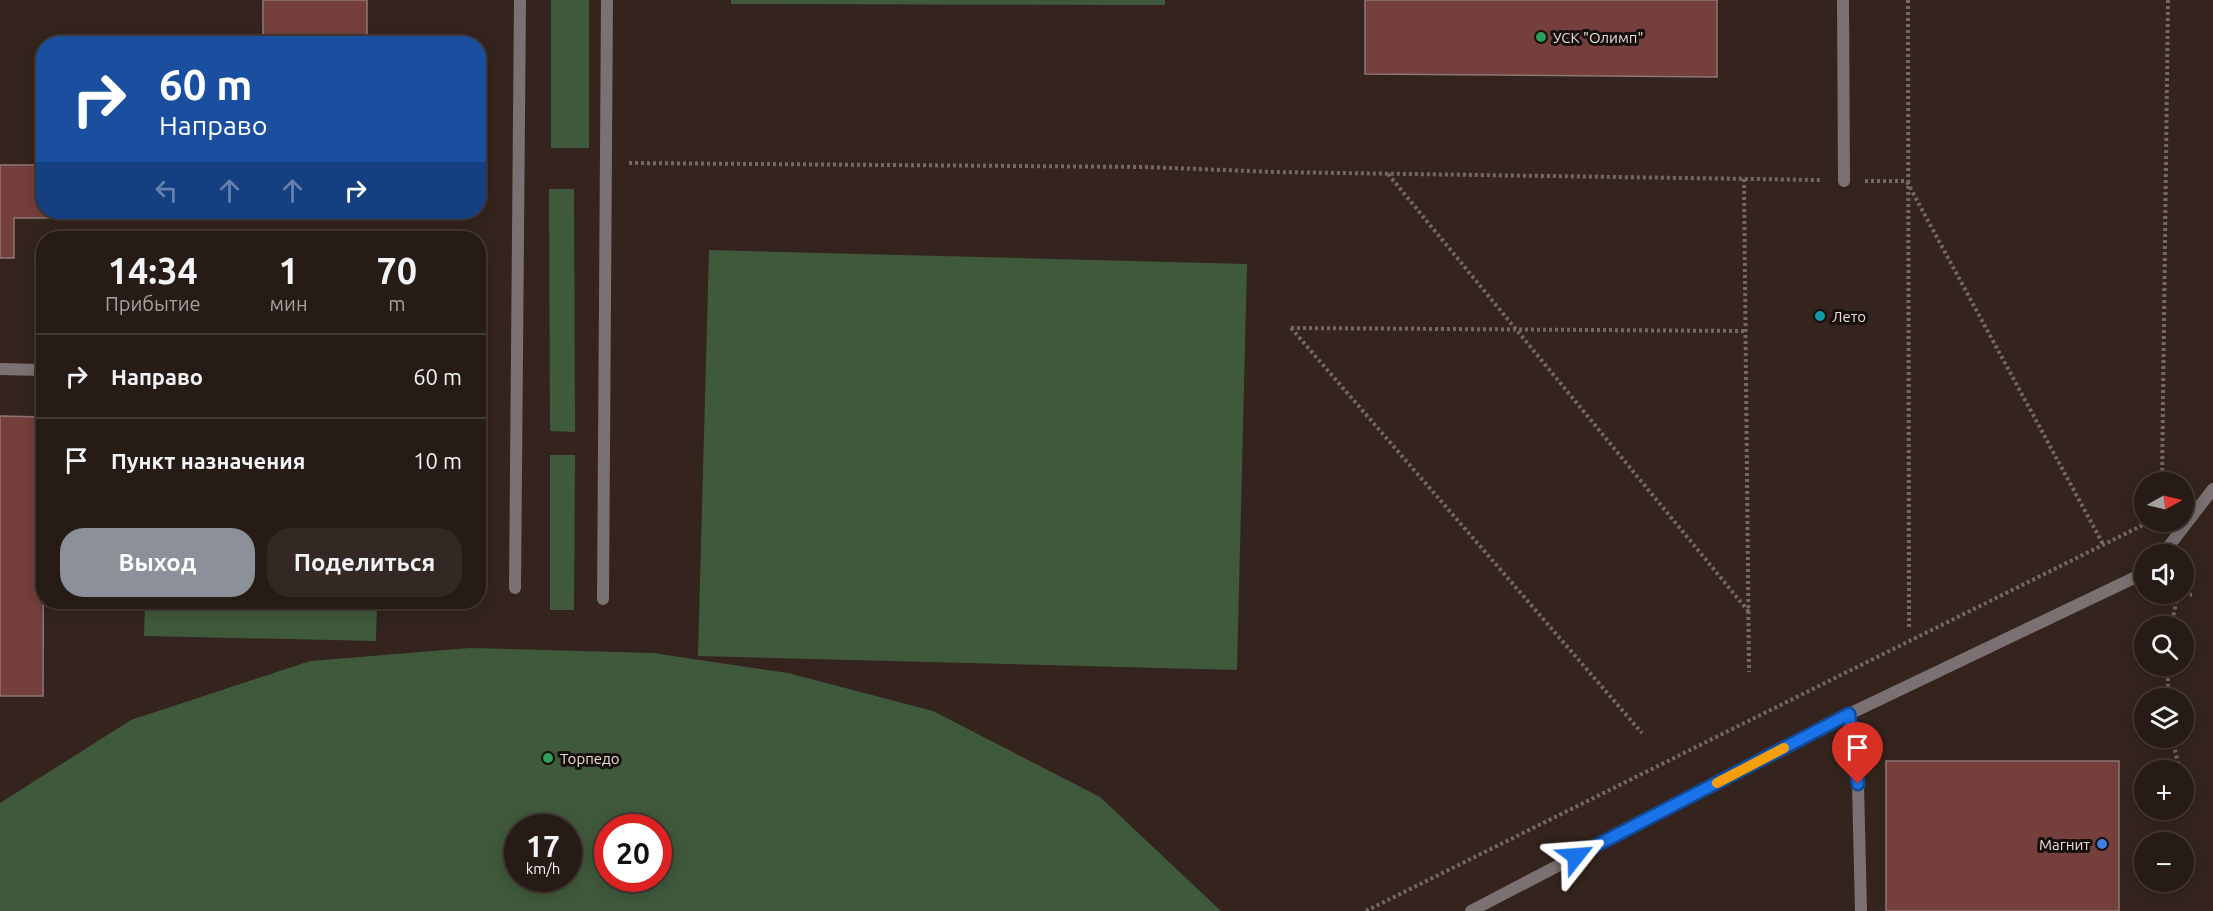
<!DOCTYPE html>
<html lang="ru">
<head>
<meta charset="utf-8">
<style>
  body { margin:0; font-family:Ubuntu,sans-serif; background:#332823; color:#f1f3f6; height:100vh; display:flex; flex-direction:column; font-size:22px; white-space:nowrap }
  * { box-sizing:border-box; margin:0 }
  p { font-size:20px; color:#a4a1a1 }
  .icon { flex:none; width:33px; height:33px; fill:none; stroke:currentColor; stroke-width:2; stroke-linecap:round; stroke-linejoin:round }
  .map { position:relative; flex:1; overflow:hidden }
  .sheet { position:absolute; left:36px; top:231px; width:450px; height:378px; display:flex; flex-direction:column; background:#271b16; border-radius:24px; box-shadow:0 3px 15px #0003,0 0 0 2px #433935 }
  .sheet>* { flex:none }
  .guide { position:absolute; left:36px; top:36px; width:450px; height:183px; border-radius:24px; box-shadow:0 3px 15px #0003,0 0 0 2px #433935; background:#1a4fa0; color:#fff; overflow:hidden }
  .needle { width:39px; rotate:82deg }
  .fabs { position:absolute; left:2134px; top:472px; display:grid; gap:12px }
  .fabs a { display:grid; place-items:center; width:60px; height:60px; border-radius:50%; background:#271b16; box-shadow:0 3px 15px #0003,0 0 0 2px #433935; font-size:30px }
  .speed { position:absolute; left:504px; top:814px; display:flex; gap:12px; font-size:30px; font-weight:700; text-align:center }
  .speed>* { display:grid; place-content:center; width:78px; height:78px; border-radius:50%; background:#271b16; box-shadow:0 3px 15px #0003,0 0 0 2px #433935; line-height:1 }
  .speed small { font-size:15px; font-weight:400 }
  .speed .limit { border:9px solid #d22; background:#fff; color:#111 }
  .pin { position:absolute; display:grid; place-items:center; width:51px; height:51px; color:#fff; margin:-62px -26px; border-radius:50% 50% 50% 0; rotate:-45deg; box-shadow:0 0 6px #0007 }
  .pin .icon { rotate:45deg }
  .me { position:absolute; width:66px; margin:-33px; rotate:62deg; stroke-linejoin:round; filter:drop-shadow(0 0 4px #0008) }
  .turn { display:flex; align-items:center; gap:21px; height:126px; padding:0 24px; font-size:27px }
  .turn .icon { width:78px; height:78px; stroke-width:2.5 }
  .turn b { display:block; font-size:42px; line-height:51px }
  .lanes { display:flex; align-items:center; height:57px; padding:0 24px; background:#0003; justify-content:center; gap:30px; direction:ltr }
  .lanes .off { opacity:.35 }
  .eta { display:flex; justify-content:space-evenly; align-items:center; height:102px; text-align:center }
  .eta b { font-size:36px; font-weight:700; line-height:42px }
  .action { display:flex; gap:12px; margin-top:auto; padding:12px 24px }
  .action a { flex:1; height:69px; border-radius:24px; background:#8c9099; color:#fff; font-size:24px; font-weight:700; line-height:69px; text-align:center }
  .action a+a { background:#332823; color:#f1f3f6 }
  ul { padding:0; list-style:none }
  li { display:flex; align-items:center; gap:18px; height:84px; padding:0 24px; border-top:2px solid #433935 }
  li div { flex:1 }
  li b { display:block; font-size:22px }
  li em { font-style:normal }
  .map>svg:first-child { display:block }
  .green { fill:#3f593c; fill-rule:evenodd }
  .building { fill:#753f3d; stroke:#8d7776; stroke-width:1.5 }
  .lines { fill:none; stroke-linecap:round; stroke-linejoin:round }
  .path { stroke:#746660; stroke-width:4; stroke-dasharray:3 3; stroke-linecap:butt }
  .lane { stroke:#7b7172; stroke-width:12 }
  .route-casing { stroke:#114b97; stroke-width:15 }
  .route { stroke:#1a73e8; stroke-width:10 }
  .slow { stroke:#f59e0b; stroke-width:10 }
  .leisure-dot { fill:#2e9e5b; stroke:#160f0c; stroke-width:2 }
  .culture-dot { fill:#0f9aa8; stroke:#160f0c; stroke-width:2 }
  .shop-dot { fill:#3f7fe0; stroke:#160f0c; stroke-width:2 }
  .labels { text-anchor:middle; dominant-baseline:central; stroke-width:6; stroke-linejoin:round; paint-order:stroke }
  .poi-label { font-size:15px; fill:#e7ddd8; stroke:#160f0c; text-anchor:start }
</style>
</head>
<body>
<div class="map">
<svg width="2213" height="911" viewBox="0 0 2213 911">
  <rect width="100%" height="100%" fill="#34241d"/>
  <!-- green -->
  <g class="green">
    <rect x="551" y="0" width="38" height="148"/>
    <polygon points="731,0 1165,0 1165,5 731,4"/>
    <polygon points="549,189 574,189 575,432 550,431"/>
    <polygon points="709,250 1247,264 1237,670 698,656"/>
    <polygon points="550,455 575,455 574,610 550,610"/>
    <polygon points="145,602 377,602 376,641 144,636"/>
    <path d="M 470,648 L 653,653 L 788,673 L 933,711 L 1100,797 L 1221,911 L 0,911 L 0,803 L 131,720 L 310,661 ZM 518,828 L 568,828 L 568,879 L 518,879 ZM 608,828 L 658,828 L 658,879 L 608,879 Z"/>
  </g>
  <!-- building -->
  <g class="building">
    <rect x="263" y="0" width="104" height="43"/>
    <polygon points="1365,0 1717,0 1717,77 1365,74"/>
    <polygon points="0,165 44,165 44,212 149,212 150,218 14,218 14,258 0,258"/>
    <polygon points="0,416 44,417 43,696 0,696"/>
    <rect x="1886" y="761" width="233" height="150"/>
  </g>
  <g class="lines">
    <!-- path -->
    <g class="path">
      <polyline points="1908,0 1909,627"/>
      <polyline points="629,163 1147,167 1274,172 1821,180"/>
      <polyline points="1388,174 1749,612"/>
      <polyline points="1744,179 1749,672"/>
      <polyline points="1865,181 1907,181"/>
      <polyline points="1907,182 2104,546"/>
      <polyline points="1291,328 1642,733"/>
      <polyline points="1291,328 1745,331"/>
      <polyline points="2162,483 2168,0"/>
      <polyline points="2184,593 2192,595"/>
      <polyline points="2171,627 2178,594"/>
      <polyline points="2168,666 2168,699"/>
      <polyline points="2172,738 2180,771"/>
      <polyline points="2184,789 2186,796"/>
      <polyline points="1366,911 2149,522"/>
    </g>
    <!-- lane -->
    <g class="lane">
      <polyline points="1843,0 1844,181"/>
      <polyline points="0,369 44,370"/>
      <polyline points="2162,555 2213,489"/>
      <polyline points="515,588 520,0"/>
      <polyline points="603,599 607,0"/>
      <polyline points="1849,714 1858,784 1861,911"/>
      <polyline points="1471,911 1849,714 2138,576 2145,571"/>
    </g>
  </g>
  <g class="lines">
    <defs>
      <polyline id="route" points="1576,856 1849,714 1858,784"/>
    </defs>
    <!-- route casing -->
    <use href="#route" class="route-casing"/>
    <!-- route -->
    <use href="#route" class="route"/>
    <!-- slow -->
    <polyline class="slow" points="1717,783 1784,748"/>
  </g>
  <!-- markers -->
  <g class="leisure-dot">
    <circle cx="1541" cy="37" r="6"/>
    <circle cx="548" cy="758" r="6"/>
  </g>
  <circle class="culture-dot" cx="1820" cy="316" r="6"/>
  <circle class="shop-dot" cx="2102" cy="844" r="6"/>
  <g class="labels">
    <!-- poi labels -->
    <g class="poi-label">
      <text x="1553" y="37">УСК "Олимп"</text>
      <text x="1832" y="316">Лето</text>
      <text x="560" y="758">Торпедо</text>
      <text x="2090" y="844" text-anchor="end">Магнит</text>
    </g>
  </g>
</svg>
<div class="fabs">
<a><svg class="needle" viewBox="-14 -14 28 28"><path d="M0-13l5 13h-10z" fill="#e53935"/><path d="M0 13l5-13h-10z" fill="#a4a1a1"/></svg></a>
<a><svg class="icon" aria-label="sound" viewBox="0 0 24 24"><path d="M4 9h4l5-4v14l-5-4H4zM17 9q2 3 0 6"/></svg></a>
<a><svg class="icon" aria-label="search" viewBox="0 0 24 24"><circle cx="10" cy="10" r="6"/><path d="M15 15l6 6"/></svg></a>
<a><svg class="icon" aria-label="layers" viewBox="0 0 24 24"><path d="M12 4l9 5-9 5-9-5zM3 14l9 5 9-5"/></svg></a>
<a>+</a>
<a>−</a>
</div>
<div class="speed"><div>17<small>km/h</small></div><div class="limit">20</div></div>
<div class="pin" style="left:1858px;top:784px;background:#d93025"><svg class="icon" aria-label="arrive" viewBox="0 0 24 24"><path d="M6 21V4h12l-3 4 3 4H6"/></svg></div>
<svg class="me" style="left:1576px;top:856px" viewBox="-20 -20 40 40"><path d="M0-17L14 15 0 8-14 15z" fill="#1a73e8" stroke="#fff" stroke-width="4"/></svg>
<div class="guide">
<div class="turn"><svg class="icon" aria-label="right" viewBox="0 0 24 24"><path d="M7 20v-9h11M14 6l5 5-5 5"/></svg><div><b>60 m</b>Направо</div></div>
<div class="lanes"><svg class="icon off" aria-label="left" viewBox="0 0 24 24"><path d="M17 20v-9H6M10 6l-5 5 5 5"/></svg><svg class="icon off" aria-label="ahead" viewBox="0 0 24 24"><path d="M12 20V5M6 11l6-6 6 6"/></svg><svg class="icon off" aria-label="ahead" viewBox="0 0 24 24"><path d="M12 20V5M6 11l6-6 6 6"/></svg><svg class="icon" aria-label="right" viewBox="0 0 24 24"><path d="M7 20v-9h11M14 6l5 5-5 5"/></svg></div>
</div>
<section class="sheet">
<div class="eta">
<div><b>14:34</b><p>Прибытие</p></div>
<div><b>1</b><p>мин</p></div>
<div><b>70</b><p>m</p></div>
</div>
<ul>
<li><svg class="icon" aria-label="right" viewBox="0 0 24 24"><path d="M7 20v-9h11M14 6l5 5-5 5"/></svg><div><b>Направо</b></div><em>60 m</em></li>
<li><svg class="icon" aria-label="arrive" viewBox="0 0 24 24"><path d="M6 21V4h12l-3 4 3 4H6"/></svg><div><b>Пункт назначения</b></div><em>10 m</em></li>
</ul>
<div class="action"><a>Выход</a><a>Поделиться</a></div>
</section>
</div>
</body>
</html>
